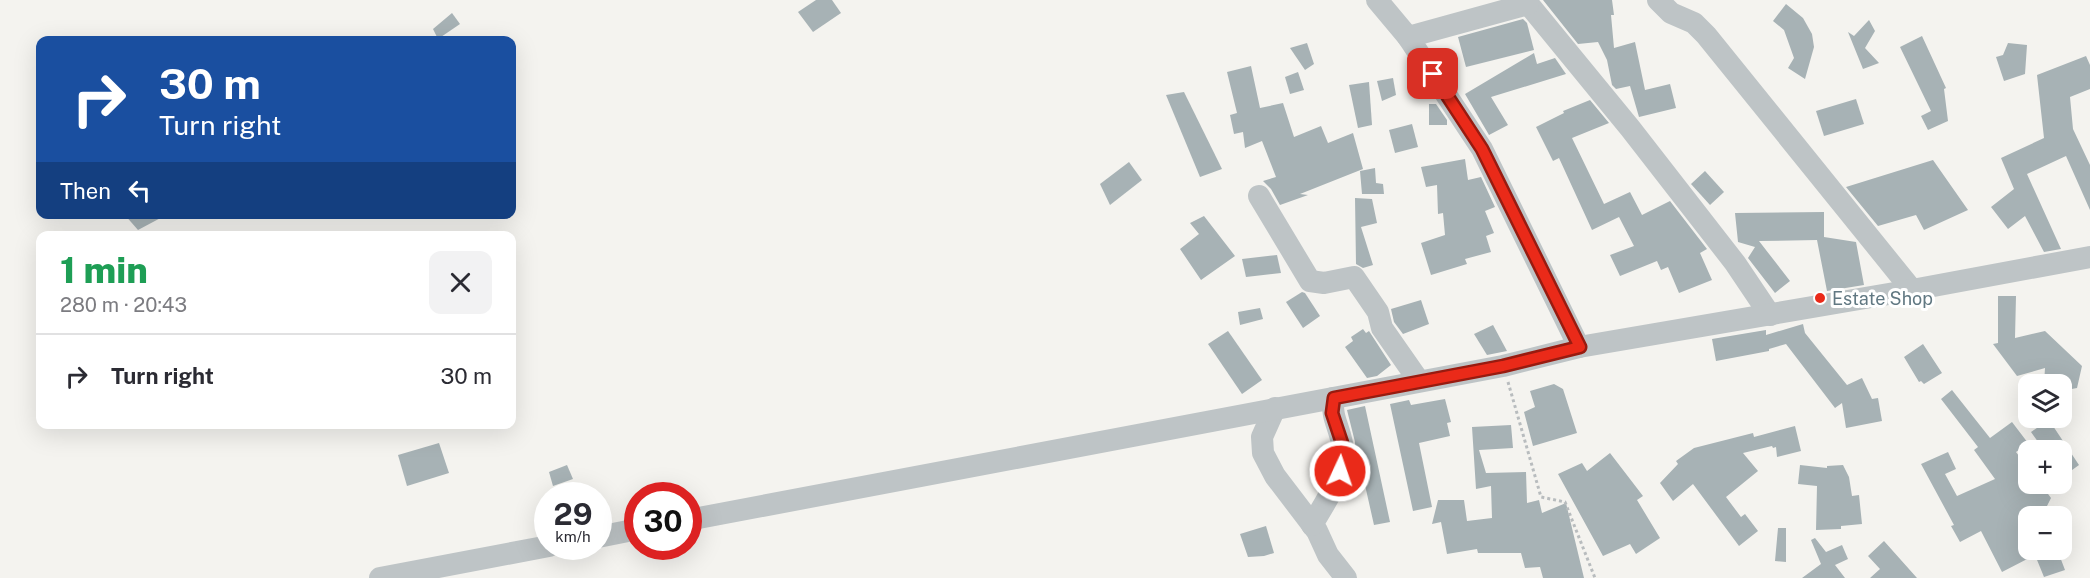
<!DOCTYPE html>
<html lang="en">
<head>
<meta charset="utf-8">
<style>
  body { margin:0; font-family:"Public Sans",sans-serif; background:#f2f2f3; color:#2b2b33; height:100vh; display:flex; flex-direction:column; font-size:22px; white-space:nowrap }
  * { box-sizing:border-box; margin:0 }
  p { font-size:20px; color:#7c7c81 }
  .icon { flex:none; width:33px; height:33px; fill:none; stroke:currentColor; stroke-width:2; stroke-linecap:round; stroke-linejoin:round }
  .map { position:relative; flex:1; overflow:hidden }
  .sheet { position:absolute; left:36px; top:231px; width:480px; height:198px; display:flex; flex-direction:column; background:#fff; border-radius:12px; box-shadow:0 6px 24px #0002 }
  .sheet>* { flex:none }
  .banner { position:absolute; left:36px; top:36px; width:480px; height:183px; border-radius:12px; box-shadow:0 6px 24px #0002; background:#1a4fa0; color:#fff; overflow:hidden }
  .buttons { position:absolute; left:2018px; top:374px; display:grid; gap:12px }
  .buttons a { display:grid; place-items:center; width:54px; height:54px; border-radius:12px; background:#fff; box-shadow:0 6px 24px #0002; font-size:30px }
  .speed { position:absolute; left:534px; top:482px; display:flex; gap:12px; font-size:30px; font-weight:700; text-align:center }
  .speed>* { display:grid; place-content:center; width:78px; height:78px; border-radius:50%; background:#fff; box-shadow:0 6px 24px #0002; line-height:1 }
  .speed small { font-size:15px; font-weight:400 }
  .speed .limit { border:9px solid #d22; background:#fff; color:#111 }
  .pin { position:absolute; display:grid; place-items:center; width:51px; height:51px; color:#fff; margin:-26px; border-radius:12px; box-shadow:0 3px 9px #0006 }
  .me { position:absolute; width:66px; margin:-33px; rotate:3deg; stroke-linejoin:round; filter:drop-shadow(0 0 4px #0008) }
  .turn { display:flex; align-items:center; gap:21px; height:126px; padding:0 24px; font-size:27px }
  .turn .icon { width:78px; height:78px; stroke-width:2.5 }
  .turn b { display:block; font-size:42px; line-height:51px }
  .then { display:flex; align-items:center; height:57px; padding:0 24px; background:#0003; gap:12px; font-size:22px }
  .round { display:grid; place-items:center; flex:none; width:63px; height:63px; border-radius:12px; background:#f2f2f3 }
  .summary { display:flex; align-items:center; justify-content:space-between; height:102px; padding:0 24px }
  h1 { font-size:36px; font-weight:800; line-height:45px; color:#1e9e55 }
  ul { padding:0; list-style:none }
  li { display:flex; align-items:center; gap:18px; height:84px; padding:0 24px; border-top:2px solid #e1e1e2 }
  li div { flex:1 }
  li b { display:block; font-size:22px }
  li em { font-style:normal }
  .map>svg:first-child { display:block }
  .building { fill:#a7b2b5 }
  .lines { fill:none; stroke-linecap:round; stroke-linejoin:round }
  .path { stroke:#b8bcbe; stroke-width:3; stroke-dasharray:3 3; stroke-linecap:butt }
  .minor { stroke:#bec4c6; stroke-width:22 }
  .route-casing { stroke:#981b10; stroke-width:15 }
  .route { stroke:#ea2a19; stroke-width:10 }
  .poi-dot { fill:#ea2a19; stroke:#fff; stroke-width:2 }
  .labels { text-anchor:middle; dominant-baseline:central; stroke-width:6; stroke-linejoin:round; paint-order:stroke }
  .poi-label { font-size:18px; fill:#617882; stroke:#fff; text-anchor:start }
</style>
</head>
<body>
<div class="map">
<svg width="2090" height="578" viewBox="0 0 2090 578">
  <rect width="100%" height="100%" fill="#f4f3ef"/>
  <!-- building -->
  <g class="building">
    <polygon points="816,0 832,0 841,13 813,32 798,12"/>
    <polygon points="1543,0 1612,0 1614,15 1611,15 1614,48 1635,42 1645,90 1670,84 1676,108 1639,117 1630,86 1616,89 1612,85 1607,60 1598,42 1578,44"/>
    <polygon points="1786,4 1803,18 1812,34 1814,47 1805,79 1788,68 1794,58 1784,30 1773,21"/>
    <polygon points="452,13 460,24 438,39 433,29"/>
    <polygon points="1523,19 1527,23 1534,50 1466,67 1458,37"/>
    <polygon points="1869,20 1875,31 1865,48 1879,63 1863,69 1848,32 1854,36"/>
    <polygon points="1922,36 1946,88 1944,89 1948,121 1928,130 1921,116 1931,111 1900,47"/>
    <polygon points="1307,43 1314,64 1305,70 1290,48"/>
    <polygon points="2008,43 2027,45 2025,74 2004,81 1996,57 2003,55"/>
    <polygon points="1534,53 1537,64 1555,58 1566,74 1491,97 1508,125 1489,135 1465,94"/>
    <polygon points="2086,56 2090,65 2090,89 2070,97 2073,129 2090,165 2090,210 2066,156 2027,174 2061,249 2044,252 2025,216 2008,229 1991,207 2014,189 2001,158 2044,138 2037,75"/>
    <polygon points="1251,66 1260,108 1283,103 1294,137 1321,126 1328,143 1353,133 1363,169 1300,194 1308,195 1280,205 1271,189 1263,181 1276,177 1262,141 1245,148 1243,132 1234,134 1230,115 1237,113 1227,72"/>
    <polygon points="1298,72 1304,90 1290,94 1285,77"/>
    <polygon points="1393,78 1396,95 1382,101 1377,81"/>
    <polygon points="1369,82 1372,125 1358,128 1349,85"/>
    <polygon points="1184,92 1222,169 1200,177 1166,95"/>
    <polygon points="1856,99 1864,124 1824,136 1816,111"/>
    <polygon points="1590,100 1609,123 1572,138 1604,204 1630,192 1642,215 1670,201 1707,249 1700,253 1712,280 1679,293 1668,267 1661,270 1657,261 1620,276 1610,255 1634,246 1619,217 1592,230 1559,158 1553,161 1536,127 1564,113 1563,111"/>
    <polygon points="1429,104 1436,104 1447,120 1447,125 1429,125"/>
    <polygon points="1412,124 1418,147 1395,153 1389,130"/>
    <polygon points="1465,159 1468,180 1481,177 1495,207 1485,211 1494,233 1486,236 1491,252 1465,259 1467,264 1431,275 1421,243 1445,235 1443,213 1438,214 1437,185 1426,187 1421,167"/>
    <polygon points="1933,160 1968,210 1924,230 1916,215 1878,226 1846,187"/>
    <polygon points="1129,162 1142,180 1110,205 1100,184"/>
    <polygon points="1375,168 1376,183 1383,184 1384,194 1362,194 1360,171"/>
    <polygon points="1705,171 1724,192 1710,205 1691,184"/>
    <polygon points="1355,198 1372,199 1377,223 1361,227 1373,265 1363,268 1356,264"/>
    <polygon points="1824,212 1824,237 1856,242 1864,285 1827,291 1817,240 1759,241 1790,281 1775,293 1748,258 1755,247 1738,242 1735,213"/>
    <polygon points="124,214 168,214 138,230"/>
    <polygon points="1204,216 1235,256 1201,280 1180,249 1199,234 1190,223"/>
    <polygon points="1277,255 1281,273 1246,277 1242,259"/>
    <polygon points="1302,292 1305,293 1320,316 1303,328 1286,302"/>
    <polygon points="1998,296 2016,296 2015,338 2045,331 2082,366 2077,388 2061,391 2061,384 2044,384 2045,368 2017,376 1993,344 1998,343"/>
    <polygon points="1421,300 1429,324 1403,334 1394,322 1391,309"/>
    <polygon points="1260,308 1263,319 1240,325 1238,312"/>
    <polygon points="1803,324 1805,333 1847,385 1862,378 1872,399 1878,398 1882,421 1846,428 1842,403 1835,408 1786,344 1769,349 1769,351 1716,361 1712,339 1766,330 1766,335"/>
    <polygon points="1493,325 1507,351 1487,355 1474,334"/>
    <polygon points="1363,329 1366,333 1369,331 1391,365 1377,376 1367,378 1345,347 1353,341 1351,337"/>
    <polygon points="1228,331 1262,380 1242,394 1208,344"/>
    <polygon points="1923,344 1942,373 1924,384 1921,381 1919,382 1904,357"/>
    <polygon points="1554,384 1563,389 1577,433 1533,446 1524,412 1535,407 1530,391"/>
    <polygon points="1952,390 1990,438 2012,422 2028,443 2016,452 2028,468 2028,483 2040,483 2051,498 2042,516 2028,516 2028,549 2057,549 2065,570 2044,577 2035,555 2002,572 1981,531 1960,542 1951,526 1954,525 1921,464 1948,452 1956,469 1945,474 1957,496 1995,479 1974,450 1978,447 1941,399"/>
    <polygon points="1445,399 1451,422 1447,423 1450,436 1419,443 1432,507 1413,511 1390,404 1409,400 1411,405"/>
    <polygon points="1365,406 1390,522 1374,525 1360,463 1355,464 1355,442 1347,410"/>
    <polygon points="2049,420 2079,465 2061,478 2061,450 2044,450 2031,432"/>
    <polygon points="1511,425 1513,448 1479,450 1486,473 1526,472 1527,503 1539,500 1542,513 1566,503 1584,578 1543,578 1540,567 1525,568 1521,553 1478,553 1477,549 1447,554 1441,522 1432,524 1438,500 1464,500 1467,521 1492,518 1491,486 1476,489 1472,427"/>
    <polygon points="1795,426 1801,451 1777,457 1776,447 1773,448 1772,446 1743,453 1758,471 1726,497 1741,517 1745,514 1758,531 1739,546 1693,484 1673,501 1660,483 1678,464 1676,461 1694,448 1753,433 1754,437"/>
    <polygon points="439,443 449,473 407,486 398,455"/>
    <polygon points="1610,453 1643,496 1637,500 1660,538 1636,554 1630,544 1603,556 1558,474 1582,463 1587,471"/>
    <polygon points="567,465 573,479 553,486 549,472"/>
    <polygon points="1800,465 1827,468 1827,466 1843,465 1849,477 1852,496 1859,495 1862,524 1841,526 1841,529 1816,530 1817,486 1798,484"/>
    <polygon points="1266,526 1274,553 1264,556 1248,557 1240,534"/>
    <polygon points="1778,528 1786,528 1786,562 1775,561"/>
    <polygon points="1815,538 1826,552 1842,545 1848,559 1835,565 1845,578 1802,578 1821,564 1811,540"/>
    <polygon points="1884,541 1917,578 1870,578 1880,569 1868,556"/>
  </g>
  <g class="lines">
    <!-- path -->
    <polyline class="path" points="1508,382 1541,497 1565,502 1595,578"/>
    <!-- minor -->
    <g class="minor">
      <polyline points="1377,0 1408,37 1482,149 1579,347"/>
      <polyline points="1525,0 1630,128 1735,263 1770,315"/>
      <polyline points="1658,0 1671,13 1694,23 1706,35 1912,290"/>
      <polyline points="1408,37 1528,4"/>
      <polyline points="1259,196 1310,281 1324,283 1354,277 1378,312 1382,328 1419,381"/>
      <polyline points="1275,408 1262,437 1263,453 1275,476 1317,531 1328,555 1346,578"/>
      <polyline points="688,520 1503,366 1579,347 1912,290 2090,257"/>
      <path d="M 1312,525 C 1325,502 1348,471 1342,443 C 1338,423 1332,420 1333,398"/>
      <polyline points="598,537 638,529"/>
      <polyline points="380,578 549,546"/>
    </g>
  </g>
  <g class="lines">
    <defs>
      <polyline id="route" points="1340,471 1342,443 1332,413 1334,398 1503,366 1580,347 1482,149 1433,74"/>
    </defs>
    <!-- route casing -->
    <use href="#route" class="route-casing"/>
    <!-- route -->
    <use href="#route" class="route"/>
  </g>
  <!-- markers -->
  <circle class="poi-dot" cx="1820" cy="298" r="6"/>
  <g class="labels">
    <!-- poi labels -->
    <g class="poi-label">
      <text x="1832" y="298">Estate Shop</text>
    </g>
  </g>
</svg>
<div class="buttons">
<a><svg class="icon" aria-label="layers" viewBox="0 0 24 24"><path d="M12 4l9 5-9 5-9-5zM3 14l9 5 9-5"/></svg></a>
<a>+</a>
<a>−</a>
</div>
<div class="speed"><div>29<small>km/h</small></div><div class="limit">30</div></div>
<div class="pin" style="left:1433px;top:74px;background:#d93025"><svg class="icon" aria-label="arrive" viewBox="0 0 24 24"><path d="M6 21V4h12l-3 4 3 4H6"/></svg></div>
<svg class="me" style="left:1340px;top:471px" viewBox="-20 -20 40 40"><circle r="17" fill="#ea2a19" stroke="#fff" stroke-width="3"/><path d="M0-11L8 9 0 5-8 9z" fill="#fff"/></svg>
<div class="banner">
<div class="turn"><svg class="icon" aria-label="right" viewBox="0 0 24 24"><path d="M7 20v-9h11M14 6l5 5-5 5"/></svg><div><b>30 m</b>Turn right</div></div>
<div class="then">Then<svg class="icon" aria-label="left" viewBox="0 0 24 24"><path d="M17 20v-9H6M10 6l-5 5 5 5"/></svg></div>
</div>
<section class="sheet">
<div class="summary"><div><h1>1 min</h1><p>280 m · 20:43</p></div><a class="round"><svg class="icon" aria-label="close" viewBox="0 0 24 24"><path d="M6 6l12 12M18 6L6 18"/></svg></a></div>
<ul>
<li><svg class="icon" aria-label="right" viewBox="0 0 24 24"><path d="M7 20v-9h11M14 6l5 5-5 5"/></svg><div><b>Turn right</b></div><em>30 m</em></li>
</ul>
</section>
</div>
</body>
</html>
